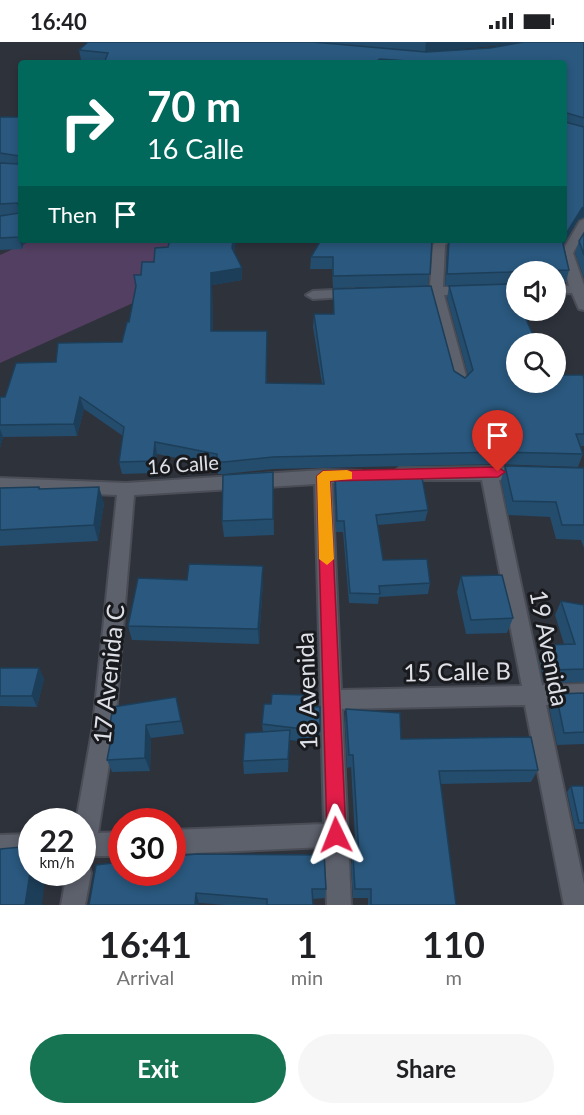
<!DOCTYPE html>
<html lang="en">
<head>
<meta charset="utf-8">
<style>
  body { margin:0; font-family:Lato,sans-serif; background:#f6f6f6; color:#202124; height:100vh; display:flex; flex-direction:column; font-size:22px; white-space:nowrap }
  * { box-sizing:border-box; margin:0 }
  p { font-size:20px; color:#757577 }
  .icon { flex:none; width:33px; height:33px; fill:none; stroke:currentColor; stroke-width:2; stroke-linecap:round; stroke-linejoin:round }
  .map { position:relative; height:863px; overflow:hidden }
  .side { display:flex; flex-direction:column; background:#fff; flex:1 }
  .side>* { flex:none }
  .banner { position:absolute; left:18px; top:18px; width:549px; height:183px; border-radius:6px; box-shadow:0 3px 9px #0003; background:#00695c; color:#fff; overflow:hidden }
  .controls { position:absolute; left:506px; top:219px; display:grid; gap:12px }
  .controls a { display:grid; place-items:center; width:60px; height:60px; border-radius:50%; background:#fff; box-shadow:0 3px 9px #0003; font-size:30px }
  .speed { position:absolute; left:18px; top:766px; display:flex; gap:12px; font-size:30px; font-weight:700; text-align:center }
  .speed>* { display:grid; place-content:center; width:78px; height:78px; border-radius:50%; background:#fff; box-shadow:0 3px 9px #0003; line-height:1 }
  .speed small { font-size:15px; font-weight:400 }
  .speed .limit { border:9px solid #d22; background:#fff; color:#111 }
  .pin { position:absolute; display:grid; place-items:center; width:51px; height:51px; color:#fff; margin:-62px -26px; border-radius:50% 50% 50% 0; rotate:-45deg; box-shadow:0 0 6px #0007 }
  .pin .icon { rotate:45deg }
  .me { position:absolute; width:66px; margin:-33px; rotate:358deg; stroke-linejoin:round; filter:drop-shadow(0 0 4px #0008) }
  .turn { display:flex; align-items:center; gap:21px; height:126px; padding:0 30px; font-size:27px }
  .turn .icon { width:78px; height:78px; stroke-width:2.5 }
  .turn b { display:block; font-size:42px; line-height:51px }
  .then { display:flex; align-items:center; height:57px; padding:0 30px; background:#0003; gap:12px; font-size:22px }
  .eta { display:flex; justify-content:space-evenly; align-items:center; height:102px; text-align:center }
  .eta b { font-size:36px; font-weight:700; line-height:42px }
  .button { display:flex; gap:12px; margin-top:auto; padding:12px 30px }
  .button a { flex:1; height:69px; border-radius:36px; background:#177452; color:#fff; font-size:24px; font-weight:700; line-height:69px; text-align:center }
  .button a+a { background:#f6f6f6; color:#202124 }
  .status { display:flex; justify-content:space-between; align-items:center; height:42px; padding:0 30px; background:#fff; direction:ltr }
  .status svg { height:16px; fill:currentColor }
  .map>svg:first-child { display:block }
  .green { fill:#533f61 }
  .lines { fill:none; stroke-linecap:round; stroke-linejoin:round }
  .minor-casing { stroke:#4a4d55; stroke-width:4 }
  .minor { fill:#5d616c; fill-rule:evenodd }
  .wall { fill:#244c6c; fill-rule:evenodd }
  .shaded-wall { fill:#1d3e58 }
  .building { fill:#2a587e; stroke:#1d3e58; stroke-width:1.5 }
  .route { fill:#e11d48; stroke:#92132f; stroke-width:1.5 }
  .slow { fill:#f59e0b }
  .labels { text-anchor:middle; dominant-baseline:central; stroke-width:6; stroke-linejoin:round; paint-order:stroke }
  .street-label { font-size:20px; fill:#dee0e7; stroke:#181a1e }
  .near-street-label { font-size:24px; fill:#dee0e7; stroke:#181a1e }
</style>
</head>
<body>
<div class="status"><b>16:40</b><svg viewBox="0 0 49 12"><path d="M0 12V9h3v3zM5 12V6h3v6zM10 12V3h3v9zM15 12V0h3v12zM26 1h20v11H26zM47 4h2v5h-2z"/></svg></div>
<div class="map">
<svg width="584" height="863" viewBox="0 0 584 863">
  <rect width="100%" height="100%" fill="#2e323b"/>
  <!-- green -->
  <polygon class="green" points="33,198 201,198 133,261 0,321 0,213"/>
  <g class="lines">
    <defs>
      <g id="minor">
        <polygon points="584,177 584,192 573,211 584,243 584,268 579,267 572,251 555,252 555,244 569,244 561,211 580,179"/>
        <polygon points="437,198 449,198 445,203 443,245 516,244 516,252 444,253 468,341 461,346 454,341 431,254 409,254 402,250 409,246 430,246 433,203"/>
        <polygon points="354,247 361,251 359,254 313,257 306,253 313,249"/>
        <polygon points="489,425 526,426 534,432 526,438 499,438 542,643 584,642 584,662 546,663 584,842 584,863 564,863 525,663 342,667 351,863 327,863 325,805 172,812 172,788 324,782 315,442 134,453 115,684 98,791 122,790 122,814 94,814 89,825 91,831 85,863 61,863 67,831 82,831 82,780 76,780 93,684 117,453 0,448 0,436 126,441 323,428 361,429 363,433 361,437 332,441 341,648 522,644 482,438 399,438 391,432 399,426"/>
        <polygon points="32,792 32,816 0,817 0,793"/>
      </g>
    </defs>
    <!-- minor casing -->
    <use href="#minor" class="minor-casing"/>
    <!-- minor -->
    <use href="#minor" class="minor"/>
  </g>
  <!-- wall -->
  <g class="wall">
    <path d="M 88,0 L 584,0 L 584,175 L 578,178 L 564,202 L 569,228 L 566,240 L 555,240 L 555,230 L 516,230 L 516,242 L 445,244 L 448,198 L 564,198 L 564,21 L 104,21 L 81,18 L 79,8 ZM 512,2 L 490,6 L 425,10 Z"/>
    <polygon points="0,75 21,75 21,198 25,198 22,207 0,208"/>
    <polygon points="584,191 584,236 575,211 579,199"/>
    <polygon points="236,198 234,211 242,226 242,238 212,243 213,289 267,301 267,341 322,342 313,285 314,272 333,272 333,247 454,329 465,336 468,333 447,256 449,244 516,340 584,337 584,404 580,404 583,412 578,425 498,422 273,427 225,432 218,432 217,424 157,412 155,431 122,432 119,420 123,394 84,367 77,394 3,395 0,406 0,355 5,355 56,320 122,300 129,280 141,233 168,205"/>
    <polygon points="321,198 435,198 432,201 428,244 333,246 332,227 310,227 311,215"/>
    <polygon points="505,424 584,426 584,506 581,498 556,497 550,475 508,473 501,438"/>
    <polygon points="273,430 274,493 224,495 222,479"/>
    <polygon points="335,431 428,468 425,479 378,483 383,518 430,541 428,552 379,555 378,562 349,561 343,490 336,490 334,442"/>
    <polygon points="39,445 40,447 104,461 98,499 0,504 0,446"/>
    <polygon points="263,524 263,539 259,602 132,598 128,584"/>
    <polygon points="461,534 513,576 507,591 466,592 457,550"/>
    <polygon points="561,559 584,563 584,640 544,641 539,617 545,603 564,602 555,573"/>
    <polygon points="0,626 39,626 44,637 37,665 0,664"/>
    <polygon points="584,651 584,702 557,703 549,665 556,652"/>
    <polygon points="176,655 184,692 151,696 150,729 112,730 107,718 112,693 109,687"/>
    <polygon points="305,664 320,689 320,702 290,698 288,730 244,732 243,719 263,690 262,682"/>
    <polygon points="346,667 401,697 538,728 531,740 441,742 456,863 368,863 368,856 353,856 351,823 353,813 356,813 351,725 347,726 345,681"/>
    <polygon points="571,744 584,744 584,787 575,787 567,750"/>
    <polygon points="96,823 326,847 325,856 313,857 313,863 226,863 199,861 199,863 89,863"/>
  </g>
  <!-- shaded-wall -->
  <g class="shaded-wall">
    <polygon points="426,0 537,0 425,10"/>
    <polygon points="584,165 584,175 578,178 559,210 562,198 564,198 564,195 582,166"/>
    <polygon points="21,189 21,198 25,198 22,207 19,195"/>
    <polygon points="233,198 236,198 233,218 232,206"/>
    <polygon points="242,226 242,238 212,243 213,301 211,289 211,231"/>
    <polygon points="80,355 84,367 77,394 74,382"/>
    <polygon points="0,387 3,395 0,406"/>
    <polygon points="155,400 157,412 155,431 153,419"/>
    <polygon points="99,445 104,461 98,499 94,483"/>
    <polygon points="263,524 263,539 259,602 258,587"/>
    <polygon points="39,626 44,637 37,665 32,654"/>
    <polygon points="146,683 151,696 150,729 145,716"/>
    <polygon points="290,688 290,701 288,730 288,717"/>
    <polygon points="32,818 32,831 46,831 42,863 25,863"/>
    <polygon points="196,851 199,861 199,863 195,863"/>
  </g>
  <!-- building -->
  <g class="building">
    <polygon points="88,0 313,0 426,10 490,6 524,0 584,0 584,76 567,71 565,73 565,80 584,85 584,165 582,166 564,195 564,21 436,21 380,17 373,21 104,21 108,11 79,8"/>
    <polygon points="0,75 21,75 21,189 19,195 0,196 0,174 20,171 18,161 0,162 0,121 18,122 20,114 0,111"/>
    <polygon points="584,191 584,213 579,199"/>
    <polygon points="170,198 233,198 232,206 242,226 211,231 211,289 267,289 266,341 324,342 314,272 334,272 333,247 431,244 454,329 465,336 473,328 449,244 510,242 516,255 516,268 522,268 537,302 516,302 516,340 555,340 555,333 583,333 584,337 584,392 576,392 583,412 501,410 273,415 224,420 217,420 217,412 155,400 153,419 119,420 124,385 80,355 74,382 0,383 0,355 5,355 16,321 56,320 58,301 122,300 127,280 129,280 136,244 134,233 141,233 142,220 154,220 155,206 168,205"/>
    <polygon points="321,198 432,198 430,232 333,234 333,215 311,215"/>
    <polygon points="449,198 562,198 569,228 447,232"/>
    <polygon points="505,424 584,426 584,483 562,483 556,460 513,459"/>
    <polygon points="273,430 273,477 222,479 223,433"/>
    <polygon points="421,430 428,468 376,473 383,518 427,517 430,541 379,544 380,552 350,551 344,479 337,479 335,431"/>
    <polygon points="39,445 39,447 99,445 94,483 0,488 0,446"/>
    <polygon points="189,522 263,524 258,587 128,584 138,536 187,538"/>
    <polygon points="502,533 513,576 471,578 461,534"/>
    <polygon points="561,559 584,563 584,627 550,628 545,603 575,602"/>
    <polygon points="0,626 39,626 32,654 0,654"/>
    <polygon points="584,651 584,690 564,691 556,652"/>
    <polygon points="272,652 304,653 305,664 320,665 320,689 262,682 264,662 271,662"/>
    <polygon points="176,655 181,679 146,683 145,716 107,718 113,687 109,687 113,665"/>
    <polygon points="346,667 400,671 401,697 531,695 538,728 439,729 456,863 371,863 371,847 355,847 353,813 359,813 353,713 349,713"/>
    <polygon points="290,688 288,717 243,719 245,691"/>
    <polygon points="571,744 584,744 584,781 579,781"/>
    <polygon points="32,804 32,818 25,863 0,863 0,807"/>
    <polygon points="198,812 324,813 326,847 312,847 313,863 267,863 267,857 196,851 195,863 89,863 96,823 122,820 122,831 172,831 172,814"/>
  </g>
  <!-- route -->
  <polygon class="route" points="498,425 505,430 498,435 330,439 346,793 343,800 336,803 329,800 327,793 317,434 323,429"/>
  <!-- slow -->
  <polygon class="slow" points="347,428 352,430 352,437 330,439 334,517 327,523 319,517 317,434 323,429"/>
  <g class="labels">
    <!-- street labels -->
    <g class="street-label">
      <text transform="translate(183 422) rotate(-4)">16 Calle</text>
    </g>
    <!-- near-street labels -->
    <g class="near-street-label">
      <text transform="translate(550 606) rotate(79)">19 Avenida</text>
      <text transform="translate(457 629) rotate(-1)">15 Calle B</text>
      <text transform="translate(108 632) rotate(-84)">17 Avenida C</text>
      <text transform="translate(306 649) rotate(-92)">18 Avenida</text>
    </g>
  </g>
</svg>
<div class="controls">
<a><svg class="icon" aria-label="sound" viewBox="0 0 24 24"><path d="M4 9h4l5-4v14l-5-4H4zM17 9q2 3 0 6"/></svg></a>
<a><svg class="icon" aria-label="search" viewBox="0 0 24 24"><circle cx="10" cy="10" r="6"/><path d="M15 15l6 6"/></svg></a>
</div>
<div class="speed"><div>22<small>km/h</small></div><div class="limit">30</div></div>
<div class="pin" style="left:498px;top:430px;background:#d93025"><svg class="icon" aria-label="arrive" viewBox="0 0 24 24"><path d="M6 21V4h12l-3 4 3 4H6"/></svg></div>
<svg class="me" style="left:336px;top:793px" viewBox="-20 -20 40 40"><path d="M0-17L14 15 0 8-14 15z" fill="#e11d48" stroke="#fff" stroke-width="4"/></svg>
<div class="banner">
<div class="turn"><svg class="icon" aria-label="right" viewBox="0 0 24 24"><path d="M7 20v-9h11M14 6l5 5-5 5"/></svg><div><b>70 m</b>16 Calle</div></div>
<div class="then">Then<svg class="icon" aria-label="arrive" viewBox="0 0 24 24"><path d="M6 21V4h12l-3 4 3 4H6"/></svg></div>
</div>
</div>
<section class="side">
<div class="eta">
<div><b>16:41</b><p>Arrival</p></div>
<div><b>1</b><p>min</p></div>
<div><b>110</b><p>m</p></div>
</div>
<div class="button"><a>Exit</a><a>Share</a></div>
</section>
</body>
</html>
